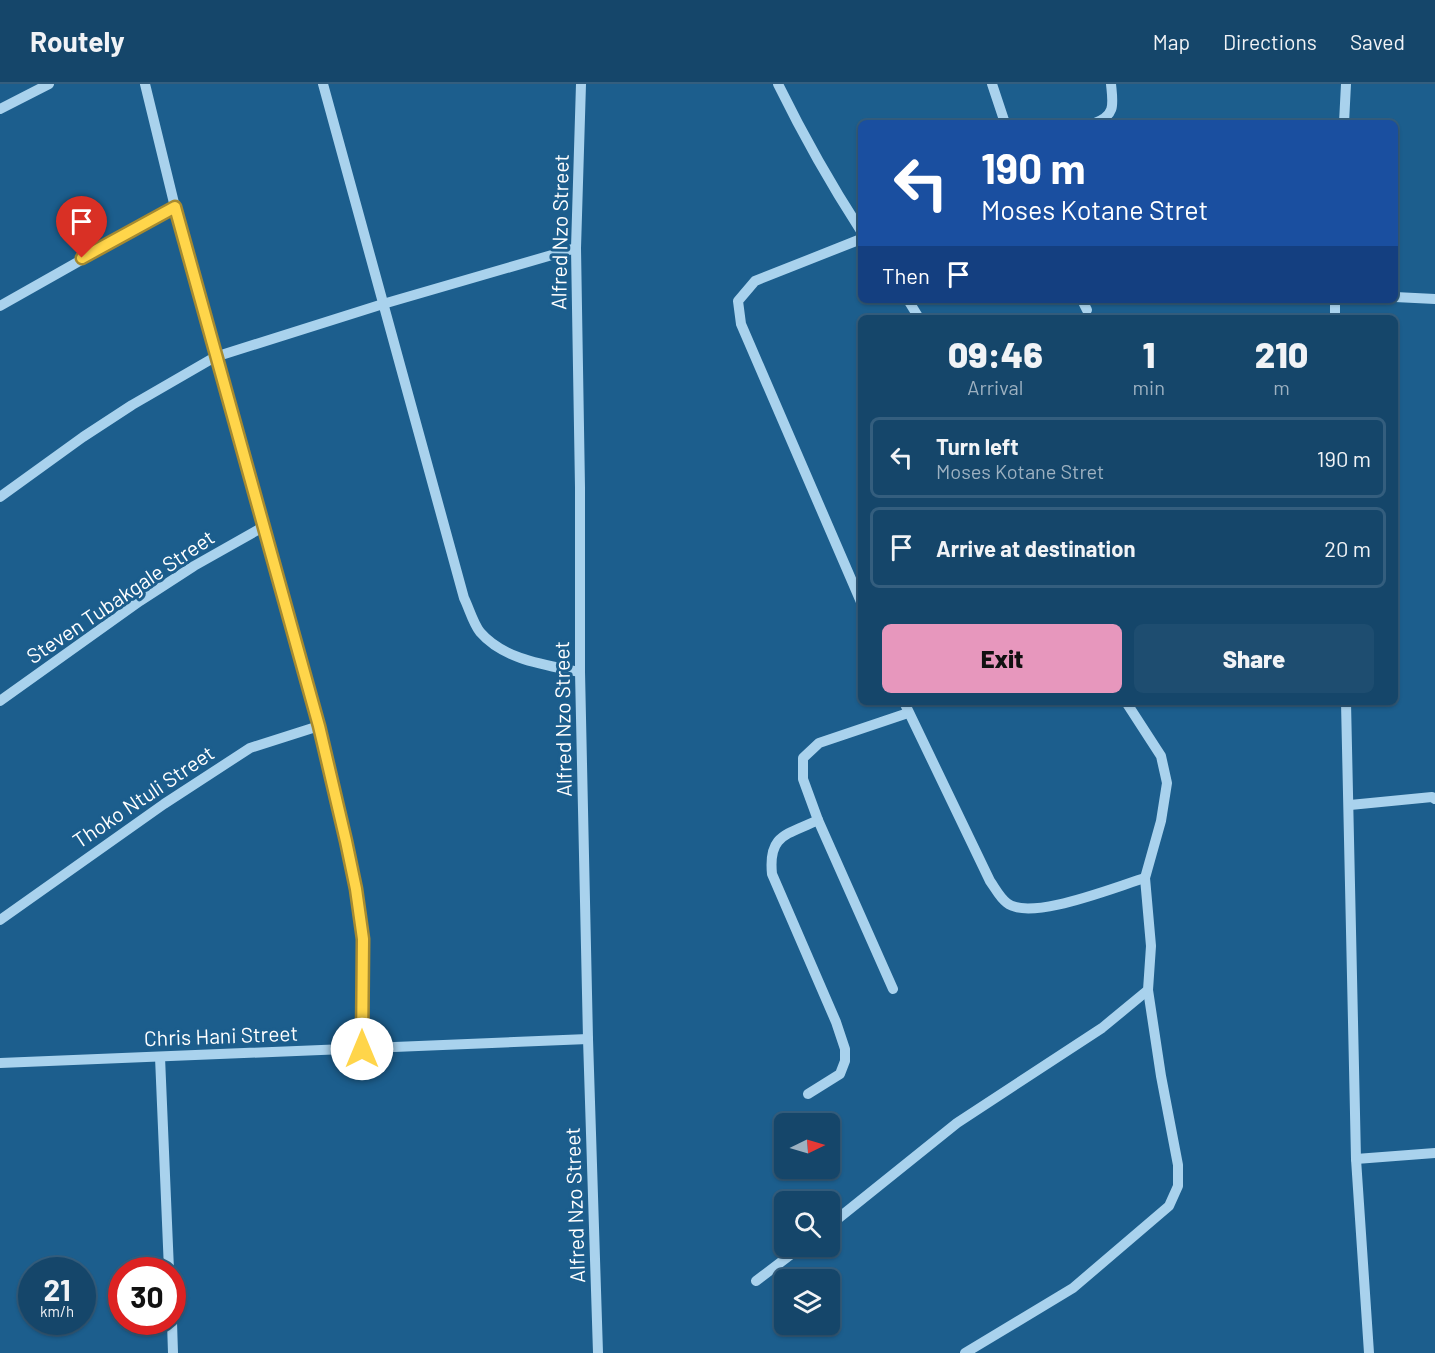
<!DOCTYPE html>
<html lang="en">
<head>
<meta charset="utf-8">
<style>
  body { margin:0; font-family:Barlow,sans-serif; background:#1e4d70; color:#f1f3f6; height:100vh; display:flex; flex-direction:column; font-size:22px; white-space:nowrap }
  * { box-sizing:border-box; margin:0 }
  p { font-size:20px; color:#9db1c1 }
  .icon { flex:none; width:33px; height:33px; fill:none; stroke:currentColor; stroke-width:2; stroke-linecap:round; stroke-linejoin:round }
  .map { position:relative; flex:1; overflow:hidden }
  .panel { position:absolute; left:858px; top:231px; width:540px; height:390px; display:flex; flex-direction:column; background:#15466a; border-radius:9px; box-shadow:0 2px 4px #0004,0 0 0 2px #345e7e }
  .panel>* { flex:none }
  .guide { position:absolute; left:858px; top:36px; width:540px; height:183px; border-radius:9px; box-shadow:0 2px 4px #0004,0 0 0 2px #345e7e; background:#1a4fa0; color:#fff; overflow:hidden }
  .needle { width:39px; rotate:85deg }
  .buttons { position:absolute; left:774px; top:1029px; display:grid; gap:12px }
  .buttons a { display:grid; place-items:center; width:66px; height:66px; border-radius:9px; background:#15466a; box-shadow:0 2px 4px #0004,0 0 0 2px #345e7e; font-size:30px }
  .speed { position:absolute; left:18px; top:1173px; display:flex; gap:12px; font-size:30px; font-weight:700; text-align:center }
  .speed>* { display:grid; place-content:center; width:78px; height:78px; border-radius:50%; background:#15466a; box-shadow:0 2px 4px #0004,0 0 0 2px #345e7e; line-height:1 }
  .speed small { font-size:15px; font-weight:400 }
  .speed .limit { border:9px solid #d22; background:#fff; color:#111 }
  .pin { position:absolute; display:grid; place-items:center; width:51px; height:51px; color:#fff; margin:-62px -26px; border-radius:50% 50% 50% 0; rotate:-45deg; box-shadow:0 0 6px #0007 }
  .pin .icon { rotate:45deg }
  .me { position:absolute; width:66px; margin:-33px; rotate:0deg; stroke-linejoin:round; filter:drop-shadow(0 0 4px #0008) }
  .turn { display:flex; align-items:center; gap:21px; height:126px; padding:0 24px; font-size:27px }
  .turn .icon { width:78px; height:78px; stroke-width:2.5 }
  .turn b { display:block; font-size:42px; line-height:51px }
  .then { display:flex; align-items:center; height:57px; padding:0 24px; background:#0003; gap:12px; font-size:22px }
  .eta { display:flex; justify-content:space-evenly; align-items:center; height:102px; text-align:center }
  .eta b { font-size:36px; font-weight:800; line-height:42px }
  .primary-button { display:flex; gap:12px; margin-top:auto; padding:12px 24px }
  .primary-button a { flex:1; height:69px; border-radius:9px; background:#e797bd; color:#111; font-size:24px; font-weight:800; line-height:69px; text-align:center }
  .primary-button a+a { background:#1e4d70; color:#f1f3f6 }
  ul { padding:0; list-style:none }
  li { display:flex; align-items:center; gap:18px; height:81px; margin:0 12px 9px; padding:0 12px; border:3px solid #345e7e; border-radius:9px }
  li div { flex:1 }
  li b { display:block; font-size:22px }
  li em { font-style:normal }
  header { display:flex; align-items:center; gap:36px; box-sizing:border-box; height:84px; padding:0 30px; background:#15466a; border-bottom:2px solid #345e7e }
  header strong { font-size:28px }
  nav { display:flex; gap:33px; margin-inline-start:auto; font-size:21px }
  .map>svg:first-child { display:block }
  .lines { fill:none; stroke-linecap:round; stroke-linejoin:round }
  .minor { stroke:#a9d2ed; stroke-width:10 }
  .route-casing { stroke:#a68a30; stroke-width:15 }
  .route { stroke:#ffd54a; stroke-width:10 }
  .labels { text-anchor:middle; dominant-baseline:central; stroke-width:6; stroke-linejoin:round; paint-order:stroke }
  .street-label { font-size:21px; fill:#fff; stroke:#1c5e8d }
</style>
</head>
<body>
<header>
<strong>Routely</strong>
<nav><a>Map</a><a>Directions</a><a>Saved</a></nav>
</header>
<div class="map">
<svg width="1435" height="1269" viewBox="0 0 1435 1269">
  <rect width="100%" height="100%" fill="#1c5e8d"/>
  <g class="lines">
    <!-- minor -->
    <g class="minor">
      <polyline points="145,0 175,123 215,273 319,642 346,757 356,805 363,855 362,965"/>
      <path d="M 323,0 L 464,514 C 469,524 473,539 480,548 C 504,576 546,581 580,588"/>
      <polyline points="581,0 576,164 580,403 580,588 588,955 598,1269"/>
      <path d="M 778,0 C 803,51 830,99 861,147"/>
      <polyline points="992,0 1005,39"/>
      <polyline points="0,25 49,0"/>
      <path d="M 1095,39 C 1116,31 1113,20 1111,0"/>
      <polyline points="1344,39 1346,0"/>
      <polyline points="861,155 755,197 738,217 741,240 861,518"/>
      <polyline points="1395,213 1435,215"/>
      <polyline points="908,216 919,234"/>
      <polyline points="1082,216 1087,226"/>
      <polyline points="0,222 175,123"/>
      <polyline points="1335,234 1335,216"/>
      <polyline points="0,413 83,353 132,321 215,273 383,220 576,164"/>
      <polyline points="0,617 140,517 194,482 263,443"/>
      <path d="M 904,618 L 990,797 C 995,804 1000,814 1007,819 C 1030,838 1117,802 1145,794"/>
      <polyline points="1346,618 1356,1075 1369,1269"/>
      <polyline points="1350,721 1432,713 1435,715"/>
      <polyline points="0,836 164,720 250,664 319,642"/>
      <polyline points="893,905 818,736 803,695 803,674 819,659 908,629"/>
      <polyline points="160,973 169,1186"/>
      <polyline points="0,979 588,955"/>
      <path d="M 808,1010 L 840,990 L 845,977 L 845,965 L 836,938 L 772,790 C 768,750 787,751 818,736"/>
      <polyline points="1356,1075 1435,1069"/>
      <polyline points="830,1141 957,1039 1102,944 1148,906 1151,862 1145,794 1161,737 1167,699 1161,672 1126,618"/>
      <polyline points="756,1197 802,1162"/>
      <polyline points="172,1238 173,1269"/>
      <polyline points="965,1269 1073,1204 1169,1122 1178,1102 1178,1081 1161,992 1148,906"/>
    </g>
  </g>
  <g class="lines">
    <defs>
      <polyline id="route" points="82,174 175,123 319,642 346,757 356,805 363,855 362,965"/>
    </defs>
    <!-- route casing -->
    <use href="#route" class="route-casing"/>
    <!-- route -->
    <use href="#route" class="route"/>
  </g>
  <g class="labels">
    <!-- street labels -->
    <g class="street-label">
      <text transform="translate(559 148) rotate(-89)">Alfred Nzo Street</text>
      <text transform="translate(120 512) rotate(-34)">Steven Tubakgale Street</text>
      <text transform="translate(562 635) rotate(-91)">Alfred Nzo Street</text>
      <text transform="translate(143 712) rotate(-34)">Thoko Ntuli Street</text>
      <text transform="translate(221 951) rotate(-2)">Chris Hani Street</text>
      <text transform="translate(574 1121) rotate(-92)">Alfred Nzo Street</text>
    </g>
  </g>
</svg>
<div class="buttons">
<a><svg class="needle" viewBox="-14 -14 28 28"><path d="M0-13l5 13h-10z" fill="#e53935"/><path d="M0 13l5-13h-10z" fill="#9db1c1"/></svg></a>
<a><svg class="icon" aria-label="search" viewBox="0 0 24 24"><circle cx="10" cy="10" r="6"/><path d="M15 15l6 6"/></svg></a>
<a><svg class="icon" aria-label="layers" viewBox="0 0 24 24"><path d="M12 4l9 5-9 5-9-5zM3 14l9 5 9-5"/></svg></a>
</div>
<div class="speed"><div>21<small>km/h</small></div><div class="limit">30</div></div>
<div class="pin" style="left:82px;top:174px;background:#d93025"><svg class="icon" aria-label="arrive" viewBox="0 0 24 24"><path d="M6 21V4h12l-3 4 3 4H6"/></svg></div>
<svg class="me" style="left:362px;top:965px" viewBox="-20 -20 40 40"><circle r="19" fill="#fff"/><path d="M0-13L10 11 0 6-10 11z" fill="#ffd54a"/></svg>
<div class="guide">
<div class="turn"><svg class="icon" aria-label="left" viewBox="0 0 24 24"><path d="M17 20v-9H6M10 6l-5 5 5 5"/></svg><div><b>190 m</b>Moses Kotane Stret</div></div>
<div class="then">Then<svg class="icon" aria-label="arrive" viewBox="0 0 24 24"><path d="M6 21V4h12l-3 4 3 4H6"/></svg></div>
</div>
<section class="panel">
<div class="eta">
<div><b>09:46</b><p>Arrival</p></div>
<div><b>1</b><p>min</p></div>
<div><b>210</b><p>m</p></div>
</div>
<ul>
<li><svg class="icon" aria-label="left" viewBox="0 0 24 24"><path d="M17 20v-9H6M10 6l-5 5 5 5"/></svg><div><b>Turn left</b><p>Moses Kotane Stret</p></div><em>190 m</em></li>
<li><svg class="icon" aria-label="arrive" viewBox="0 0 24 24"><path d="M6 21V4h12l-3 4 3 4H6"/></svg><div><b>Arrive at destination</b></div><em>20 m</em></li>
</ul>
<div class="primary-button"><a>Exit</a><a>Share</a></div>
</section>
</div>
</body>
</html>
